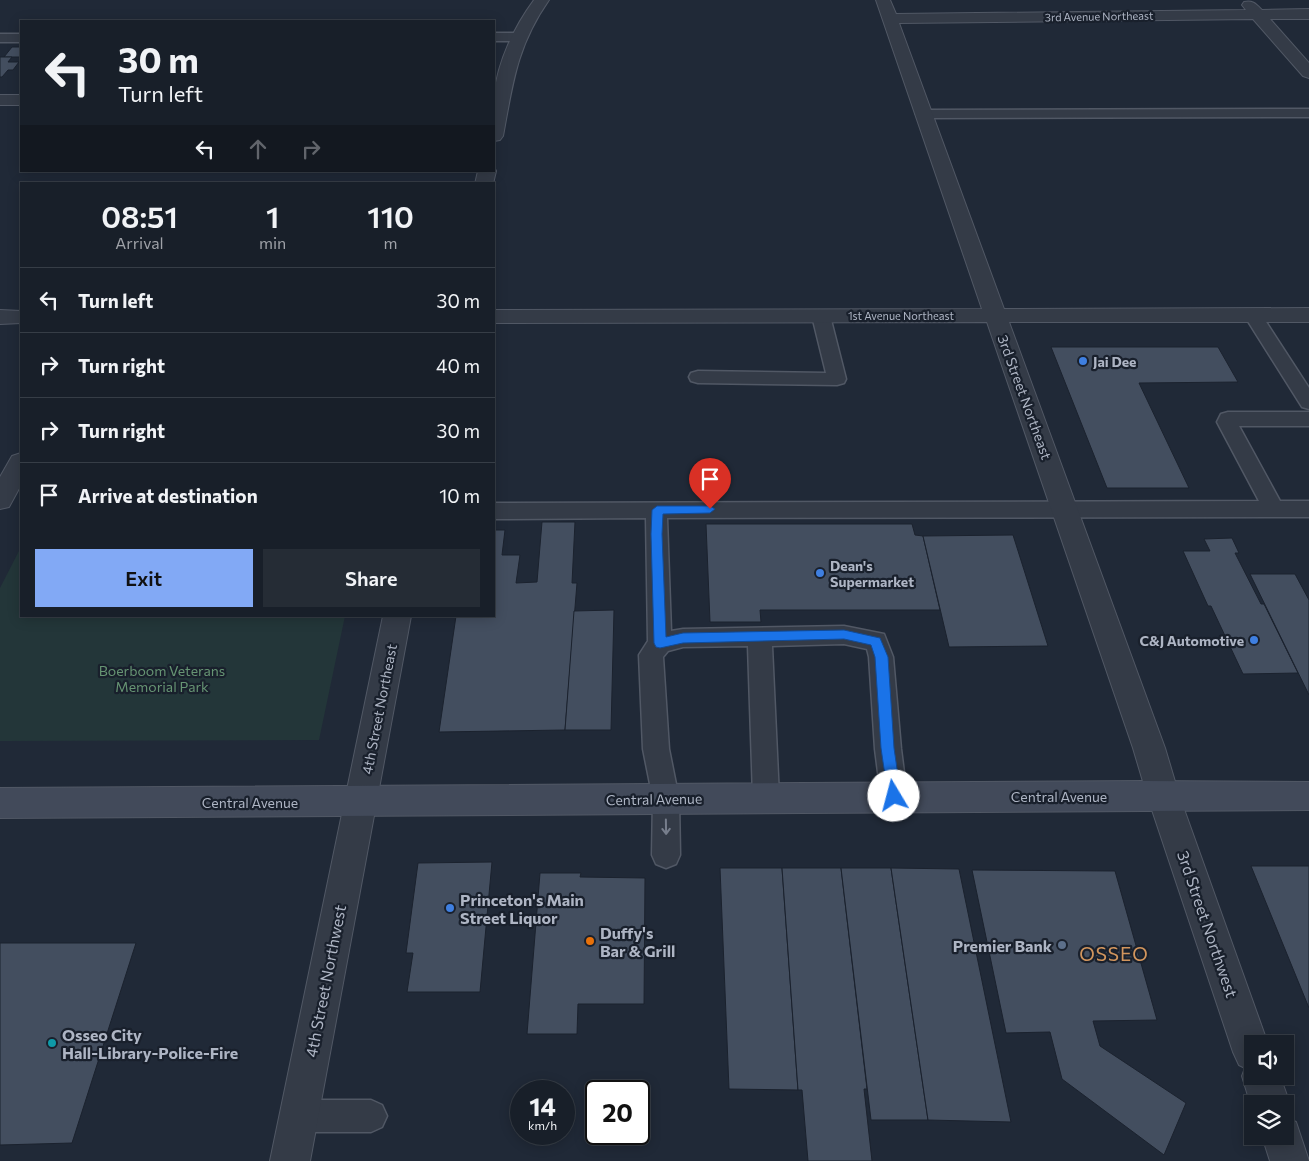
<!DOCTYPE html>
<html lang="en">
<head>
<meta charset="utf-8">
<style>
  body { margin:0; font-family:Commissioner,sans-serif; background:#252c35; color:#f1f3f6; height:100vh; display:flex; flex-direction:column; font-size:19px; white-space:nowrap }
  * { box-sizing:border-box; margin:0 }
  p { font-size:16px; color:#9fa2a8 }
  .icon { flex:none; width:28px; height:28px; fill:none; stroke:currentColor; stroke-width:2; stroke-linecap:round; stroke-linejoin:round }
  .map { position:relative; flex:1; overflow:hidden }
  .sheet { position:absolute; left:20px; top:182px; width:475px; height:435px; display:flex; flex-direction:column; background:#181f29; border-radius:0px; box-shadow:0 2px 12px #0003,0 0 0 1px #363d46 }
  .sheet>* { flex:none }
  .guide { position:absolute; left:20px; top:20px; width:475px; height:152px; border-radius:0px; box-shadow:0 2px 12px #0003,0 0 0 1px #363d46; background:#181f29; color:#f1f3f6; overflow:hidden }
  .controls { position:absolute; left:1244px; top:1035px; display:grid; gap:10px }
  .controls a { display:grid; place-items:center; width:50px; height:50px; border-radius:0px; background:#181f29; box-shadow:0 2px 12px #0003,0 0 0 1px #363d46; font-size:25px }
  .speed { position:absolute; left:510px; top:1080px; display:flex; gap:10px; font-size:25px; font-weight:700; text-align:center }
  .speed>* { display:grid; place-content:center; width:65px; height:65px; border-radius:50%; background:#181f29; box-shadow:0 2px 12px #0003,0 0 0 1px #363d46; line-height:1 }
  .speed small { font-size:12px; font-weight:400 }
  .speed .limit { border:2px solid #111; border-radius:8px; background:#fff; color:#111 }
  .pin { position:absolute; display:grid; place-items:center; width:42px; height:42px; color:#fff; margin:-51px -21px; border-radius:50% 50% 50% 0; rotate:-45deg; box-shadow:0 0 5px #0007 }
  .pin .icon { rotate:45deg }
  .me { position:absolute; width:55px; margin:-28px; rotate:352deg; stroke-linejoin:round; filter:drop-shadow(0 0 4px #0008) }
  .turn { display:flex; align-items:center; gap:18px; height:105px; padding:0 15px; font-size:22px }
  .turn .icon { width:65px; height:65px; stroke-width:2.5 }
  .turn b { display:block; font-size:35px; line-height:42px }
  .lanes { display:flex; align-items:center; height:48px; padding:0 15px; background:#0003; justify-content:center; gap:25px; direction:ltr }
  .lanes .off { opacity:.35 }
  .eta { display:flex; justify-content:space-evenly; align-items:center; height:85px; text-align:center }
  .eta b { font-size:30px; font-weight:600; line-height:35px }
  .action { display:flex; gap:10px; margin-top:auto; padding:10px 15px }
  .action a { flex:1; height:58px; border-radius:0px; background:#82a9f5; color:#111; font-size:20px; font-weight:600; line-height:58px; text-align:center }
  .action a+a { background:#252c35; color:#f1f3f6 }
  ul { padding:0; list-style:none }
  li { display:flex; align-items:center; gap:15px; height:65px; padding:0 15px; border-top:1px solid #363d46 }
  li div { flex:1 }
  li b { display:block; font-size:19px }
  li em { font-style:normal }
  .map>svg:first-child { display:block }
  .green { fill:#233639 }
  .building { fill:#434e5f; stroke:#1b222e }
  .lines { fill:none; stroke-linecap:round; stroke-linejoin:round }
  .lane-casing { stroke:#515865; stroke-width:3 }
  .street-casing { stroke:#515865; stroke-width:2 }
  .secondary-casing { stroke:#515865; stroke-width:2 }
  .lane { fill:#343b47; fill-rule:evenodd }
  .street { fill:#343b47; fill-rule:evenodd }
  .secondary { fill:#424a5a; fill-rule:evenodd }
  .oneway { stroke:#777e8c }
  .route { fill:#1a73e8; stroke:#114b97 }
  .shop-dot { fill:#3f7fe0; stroke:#19202c; stroke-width:2 }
  .food-dot { fill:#e8710a; stroke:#19202c; stroke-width:2 }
  .service-dot { fill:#5c6f8a; stroke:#19202c; stroke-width:2 }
  .culture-dot { fill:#0f9aa8; stroke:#19202c; stroke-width:2 }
  .labels { text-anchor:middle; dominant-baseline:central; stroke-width:4.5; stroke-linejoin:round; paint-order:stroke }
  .far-street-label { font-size:11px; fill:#aeb5c4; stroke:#19202c }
  .poi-label { font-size:14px; font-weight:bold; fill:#aeb5c4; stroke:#19202c; text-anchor:start }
  .street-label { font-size:14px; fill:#aeb5c4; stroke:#19202c }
  .park-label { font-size:14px; fill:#669473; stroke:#19202c }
  .near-poi-label { font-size:16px; font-weight:bold; fill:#aeb5c4; stroke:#19202c; text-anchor:start }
  .near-street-label { font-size:16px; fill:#aeb5c4; stroke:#19202c }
  .near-quarter-label { font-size:19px; letter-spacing:1px; fill:#d1955d; stroke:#19202c }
</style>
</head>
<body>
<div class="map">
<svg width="1309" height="1161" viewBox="0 0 1309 1161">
  <rect width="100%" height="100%" fill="#202937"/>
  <!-- green -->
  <polygon class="green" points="21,547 21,616 345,616 319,740 0,741 0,588"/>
  <!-- building -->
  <g class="building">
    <polygon points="12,47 21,47 21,57 4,57"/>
    <polygon points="0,57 12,57 8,62 19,62 13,70 8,70 2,77 0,77"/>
    <polygon points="1051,347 1218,347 1238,382 1139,383 1189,488 1107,488"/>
    <polygon points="542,522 575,522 572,583 577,583 565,730 439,732 456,616 494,616 494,530 505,530 502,555 520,555 516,583 537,582"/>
    <polygon points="706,524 912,524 915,535 923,536 940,610 760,610 761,622 710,622"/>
    <polygon points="1013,535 1048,646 949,647 923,536"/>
    <polygon points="1232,538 1239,553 1235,553 1261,604 1264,604 1298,673 1243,674 1211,606 1208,606 1183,551 1210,551 1204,539"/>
    <polygon points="1250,574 1295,574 1309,600 1309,695"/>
    <polygon points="614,610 611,730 565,730 574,611"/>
    <polygon points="492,862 480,992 407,992 413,953 406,953 418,863"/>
    <polygon points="1251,866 1309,866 1309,1008"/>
    <polygon points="720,868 782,868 798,1090 729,1089"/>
    <polygon points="782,868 841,868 867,1089 864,1089 872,1161 808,1161 802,1090 798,1090"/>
    <polygon points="841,868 891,868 928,1120 871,1120"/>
    <polygon points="891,868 959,869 1011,1122 928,1120"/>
    <polygon points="972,870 1115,871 1157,1020 1093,1021 1100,1046 1186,1103 1164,1155 1062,1079 1050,1032 1006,1033"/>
    <polygon points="540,873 581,873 580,877 645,878 644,1004 578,1004 577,1034 527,1034"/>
    <polygon points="0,943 136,943 72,1143 0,1145"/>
  </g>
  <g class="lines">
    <defs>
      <g id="lane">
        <polygon points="494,33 518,33 524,37 518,41 494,41"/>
        <rect x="0" y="34" width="21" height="8"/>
        <polygon points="1309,109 1309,117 923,118 918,117 916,114 918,111 923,110"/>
        <polygon points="1253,310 1259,311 1309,388 1309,409 1302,407 1244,315 1247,311"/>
        <polygon points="821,311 827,312 830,316 846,379 844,383 837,385 698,383 691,381 689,377 691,373 698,371 826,373 812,316 815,312"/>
        <polygon points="1228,412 1309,412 1309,426 1239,426 1280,501 1309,501 1309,517 667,518 671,631 683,629 844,626 884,634 893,657 901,749 907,796 903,804 894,808 885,804 881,796 875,749 869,657 867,649 844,644 772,646 779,797 775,805 766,809 757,805 753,797 748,646 683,647 668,651 663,657 669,749 679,799 680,855 676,864 666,868 656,864 652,855 653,799 643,749 639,655 648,641 646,518 494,519 494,503 1259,501 1217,422 1221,414"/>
        <polygon points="299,1100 371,1100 382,1105 387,1116 382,1127 371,1132 299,1132 288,1127 283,1116 288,1105"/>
      </g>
      <g id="street">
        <path d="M 534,0 L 549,0 C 517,46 513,82 503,136 L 500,140 L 494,141 C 494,126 492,110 494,95 C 498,61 514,27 534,0 Z"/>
        <path d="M 876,0 L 890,0 L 896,14 L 1246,10 L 1242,5 L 1244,2 C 1253,0 1256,4 1262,10 L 1309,9 L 1309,19 L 1270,19 L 1309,63 L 1309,78 L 1303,76 L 1253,19 L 899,23 L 1004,309 L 1309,308 L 1309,322 L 1009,322 L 1165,748 L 1179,795 L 1268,1044 L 1252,1044 L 1252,1076 L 1280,1076 L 1290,1104 L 1285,1115 L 1285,1104 L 1252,1104 L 1252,1109 L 1242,1076 L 1245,1068 L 1239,1065 L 1233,1052 L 1147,795 L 1133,748 L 987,322 L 494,323 L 494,310 L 982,309 Z"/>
        <rect x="0" y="95" width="21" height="10"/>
        <polygon points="494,167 496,171 493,184 475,184 478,171 494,171"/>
        <polygon points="0,310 21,311 21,323 0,324"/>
        <polygon points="21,453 21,485 9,507 0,509 0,477 12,456"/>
        <polygon points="383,616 411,616 310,1161 270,1161"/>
        <polygon points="1285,1117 1296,1122 1309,1161 1270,1161 1262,1136 1285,1136"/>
      </g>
      <polygon id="secondary" points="1145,781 1309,782 1309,810 0,818 0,788"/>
    </defs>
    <!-- lane casing -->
    <use href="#lane" class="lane-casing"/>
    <!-- street casing -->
    <use href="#street" class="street-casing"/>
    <!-- secondary casing -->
    <use href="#secondary" class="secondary-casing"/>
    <!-- lane -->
    <use href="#lane" class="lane"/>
    <!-- street -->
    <use href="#street" class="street"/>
    <!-- secondary -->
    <use href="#secondary" class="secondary"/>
  </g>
  <!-- one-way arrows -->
  <defs><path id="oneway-shaft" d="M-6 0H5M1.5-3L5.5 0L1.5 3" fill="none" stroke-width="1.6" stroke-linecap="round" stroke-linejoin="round" transform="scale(1.25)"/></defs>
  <use class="oneway" href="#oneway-shaft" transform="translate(666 827) rotate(89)"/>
  <!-- route -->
  <polygon class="route" points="657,506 710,506 715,509 710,513 663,514 662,534 666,637 683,633 844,630 880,638 888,657 894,748 901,796 899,800 894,802 890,800 888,796 881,748 875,657 871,645 844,639 683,643 660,648 656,647 654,643 651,534 652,510"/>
  <!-- markers -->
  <g class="shop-dot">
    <circle cx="1083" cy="361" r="5"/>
    <circle cx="820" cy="573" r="5"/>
    <circle cx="1254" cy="640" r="5"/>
    <circle cx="450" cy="908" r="5"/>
  </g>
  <circle class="food-dot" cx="590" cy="941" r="5"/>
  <circle class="service-dot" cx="1062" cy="945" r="5"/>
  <circle class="culture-dot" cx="52" cy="1043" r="5"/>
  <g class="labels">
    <!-- far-street labels -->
    <g class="far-street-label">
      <text transform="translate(1099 16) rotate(-1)">3rd Avenue Northeast</text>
      <text x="901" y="315">1st Avenue Northeast</text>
    </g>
    <!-- poi labels -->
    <g class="poi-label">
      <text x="1093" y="361">Jai Dee</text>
      <text x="830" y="565">Dean's<tspan x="830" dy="16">Supermarket</tspan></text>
      <text x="1244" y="640" text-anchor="end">C&amp;J Automotive</text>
    </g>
    <!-- street labels -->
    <g class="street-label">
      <text transform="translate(1025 397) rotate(70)">3rd Street Northeast</text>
      <text transform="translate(379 709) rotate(-79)">4th Street Northeast</text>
      <text x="1059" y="796">Central Avenue</text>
      <text transform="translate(654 799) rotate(-1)">Central Avenue</text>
      <text x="250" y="802">Central Avenue</text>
    </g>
    <!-- park labels -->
    <g class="park-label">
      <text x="162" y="670">Boerboom Veterans<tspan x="162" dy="16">Memorial Park</tspan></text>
    </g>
    <!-- near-poi labels -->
    <g class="near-poi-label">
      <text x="460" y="899">Princeton's Main<tspan x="460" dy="18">Street Liquor</tspan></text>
      <text x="600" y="932">Duffy's<tspan x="600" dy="18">Bar &amp; Grill</tspan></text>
      <text x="1052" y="945" text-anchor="end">Premier Bank</text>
      <text x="62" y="1034">Osseo City<tspan x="62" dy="18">Hall-Library-Police-Fire</tspan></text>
    </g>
    <!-- near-street labels -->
    <g class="near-street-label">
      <text transform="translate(1208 924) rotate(71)">3rd Street Northwest</text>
      <text transform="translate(325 981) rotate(-79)">4th Street Northwest</text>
    </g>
    <!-- near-quarter labels -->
    <g class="near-quarter-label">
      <text x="1114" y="953">OSSEO</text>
    </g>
  </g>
</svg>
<div class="controls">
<a><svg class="icon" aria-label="sound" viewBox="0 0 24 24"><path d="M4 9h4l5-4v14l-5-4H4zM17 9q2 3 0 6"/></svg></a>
<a><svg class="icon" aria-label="layers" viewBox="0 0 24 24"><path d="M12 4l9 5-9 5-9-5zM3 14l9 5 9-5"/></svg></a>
</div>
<div class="speed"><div>14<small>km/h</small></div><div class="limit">20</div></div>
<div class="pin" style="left:710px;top:509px;background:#d93025"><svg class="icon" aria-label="arrive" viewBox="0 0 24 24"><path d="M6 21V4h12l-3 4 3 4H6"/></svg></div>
<svg class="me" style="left:894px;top:796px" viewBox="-20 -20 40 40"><circle r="19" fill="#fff"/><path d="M0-13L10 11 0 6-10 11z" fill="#1a73e8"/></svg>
<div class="guide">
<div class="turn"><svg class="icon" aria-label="left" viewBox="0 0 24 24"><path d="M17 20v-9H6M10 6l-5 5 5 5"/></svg><div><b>30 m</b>Turn left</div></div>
<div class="lanes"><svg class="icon" aria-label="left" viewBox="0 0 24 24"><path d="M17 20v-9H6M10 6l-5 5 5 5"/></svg><svg class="icon off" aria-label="ahead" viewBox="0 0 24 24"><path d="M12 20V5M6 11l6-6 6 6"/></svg><svg class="icon off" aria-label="right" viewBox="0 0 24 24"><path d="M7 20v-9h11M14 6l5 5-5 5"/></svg></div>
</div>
<section class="sheet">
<div class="eta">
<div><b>08:51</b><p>Arrival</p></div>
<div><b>1</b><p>min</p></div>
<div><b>110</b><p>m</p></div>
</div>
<ul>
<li><svg class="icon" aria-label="left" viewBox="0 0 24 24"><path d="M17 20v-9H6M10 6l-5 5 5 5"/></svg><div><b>Turn left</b></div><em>30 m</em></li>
<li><svg class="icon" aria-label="right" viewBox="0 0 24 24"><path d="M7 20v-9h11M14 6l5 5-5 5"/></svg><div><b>Turn right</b></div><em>40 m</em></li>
<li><svg class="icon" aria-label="right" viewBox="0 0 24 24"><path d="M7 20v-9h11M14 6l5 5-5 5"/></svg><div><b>Turn right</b></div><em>30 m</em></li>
<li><svg class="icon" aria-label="arrive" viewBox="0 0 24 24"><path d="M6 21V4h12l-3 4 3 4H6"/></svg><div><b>Arrive at destination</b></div><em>10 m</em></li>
</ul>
<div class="action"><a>Exit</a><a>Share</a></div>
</section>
</div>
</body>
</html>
